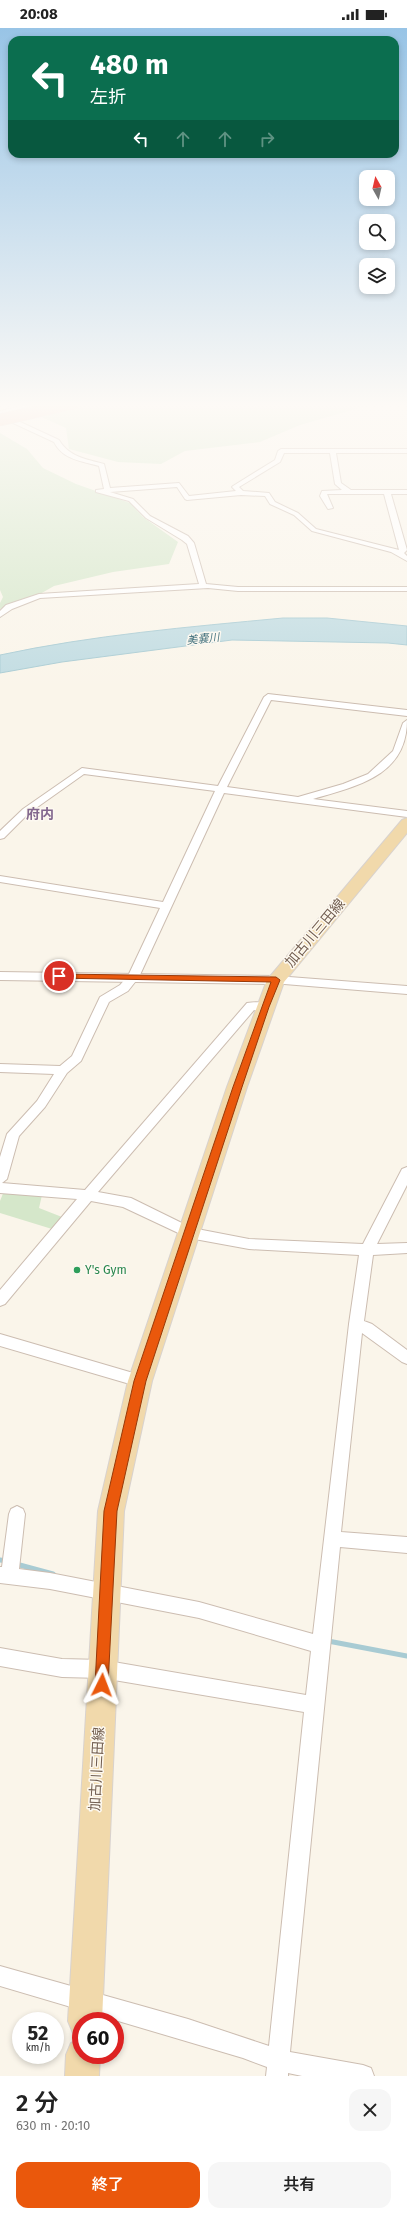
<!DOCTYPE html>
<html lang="ja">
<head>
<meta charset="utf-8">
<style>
  body { margin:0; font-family:"Fira Sans","Noto Sans JP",sans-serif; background:#f6f6f6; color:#222; height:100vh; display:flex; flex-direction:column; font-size:15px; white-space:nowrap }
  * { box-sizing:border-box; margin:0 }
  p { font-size:13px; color:#767676 }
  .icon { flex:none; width:22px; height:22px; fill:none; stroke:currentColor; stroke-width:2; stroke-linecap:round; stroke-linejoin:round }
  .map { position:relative; height:2048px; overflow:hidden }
  .side { display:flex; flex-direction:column; background:#fff; flex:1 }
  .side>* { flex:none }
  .guide { position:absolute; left:8px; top:8px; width:391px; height:122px; border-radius:12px; box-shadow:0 2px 6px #0003; background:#0b6e4f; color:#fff; overflow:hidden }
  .needle { width:26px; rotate:352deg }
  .buttons { position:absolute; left:359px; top:142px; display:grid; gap:8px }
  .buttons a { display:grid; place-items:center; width:36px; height:36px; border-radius:8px; background:#fff; box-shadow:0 2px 6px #0003; font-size:20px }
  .speed { position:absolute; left:12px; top:1984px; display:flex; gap:8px; font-size:20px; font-weight:700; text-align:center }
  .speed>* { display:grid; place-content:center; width:52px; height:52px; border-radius:50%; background:#fff; box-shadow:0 2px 6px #0003; line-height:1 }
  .speed small { font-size:10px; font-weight:400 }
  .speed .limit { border:6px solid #d22; background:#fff; color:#111 }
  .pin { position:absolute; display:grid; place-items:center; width:34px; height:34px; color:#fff; margin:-17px; border:2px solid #fff; border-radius:50%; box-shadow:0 1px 4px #0007 }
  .me { position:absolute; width:44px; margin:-22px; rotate:3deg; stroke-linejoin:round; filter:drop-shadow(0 0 3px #0008) }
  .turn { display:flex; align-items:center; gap:14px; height:84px; padding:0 16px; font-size:18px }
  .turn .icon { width:52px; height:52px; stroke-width:2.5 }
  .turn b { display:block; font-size:28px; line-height:34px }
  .lanes { display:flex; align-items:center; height:38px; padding:0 16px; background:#0003; justify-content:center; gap:20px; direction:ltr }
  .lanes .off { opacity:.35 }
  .round { display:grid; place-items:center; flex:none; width:42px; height:42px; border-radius:12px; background:#f6f6f6 }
  .head { display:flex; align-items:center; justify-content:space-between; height:68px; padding:0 16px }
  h1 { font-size:24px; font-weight:600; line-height:30px }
  .primary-button { display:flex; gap:8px; margin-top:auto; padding:8px 16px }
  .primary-button a { flex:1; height:46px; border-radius:12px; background:#ea580c; color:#fff; font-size:16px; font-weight:600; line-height:46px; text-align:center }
  .primary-button a+a { background:#f6f6f6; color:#222 }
  .status { display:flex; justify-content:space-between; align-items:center; height:28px; padding:0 20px; background:#fff; direction:ltr }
  .status svg { height:11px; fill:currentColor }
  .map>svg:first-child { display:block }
  .green { fill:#d5e7ca }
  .water { fill:#c1dce2; stroke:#a8cbd3 }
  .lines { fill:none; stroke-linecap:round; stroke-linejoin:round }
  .stream { stroke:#a8cbd3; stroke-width:5 }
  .minor-casing { stroke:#ccbdb1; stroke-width:2 }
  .tertiary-casing { stroke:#ccbdb1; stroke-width:2 }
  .primary-casing { stroke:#d8d2ce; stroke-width:2 }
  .minor { fill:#fff; fill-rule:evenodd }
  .tertiary { fill:#fff; fill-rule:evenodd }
  .primary { fill:#f1d9ab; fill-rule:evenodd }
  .motorway-bridge-casing { stroke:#d8d2ce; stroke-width:13; stroke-linecap:butt }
  .motorway-bridge { stroke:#edbda9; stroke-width:12 }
  .route { fill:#ea580c; stroke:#983908 }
  .leisure-dot { fill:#2e9e5b; stroke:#fdf9f1; stroke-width:1.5 }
  .labels { text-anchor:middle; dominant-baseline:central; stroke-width:3; stroke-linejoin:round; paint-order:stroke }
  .far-water-label { font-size:11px; font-style:italic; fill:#4c7883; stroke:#fdf9f1 }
  .leisure-label { font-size:12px; fill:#27864d; stroke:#fdf9f1; text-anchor:start }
  .quarter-label { font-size:14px; font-weight:bold; fill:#83688e; stroke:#fdf9f1 }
  .near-street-label { font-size:14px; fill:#725e50; stroke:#fdf9f1 }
</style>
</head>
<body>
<div class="status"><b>20:08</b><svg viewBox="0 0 49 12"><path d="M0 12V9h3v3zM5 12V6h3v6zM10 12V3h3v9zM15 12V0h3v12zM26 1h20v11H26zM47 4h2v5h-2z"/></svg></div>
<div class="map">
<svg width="407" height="2048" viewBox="0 0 407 2048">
  <rect width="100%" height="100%" fill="#faf5ea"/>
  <!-- green -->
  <g class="green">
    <polygon points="10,375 376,375 300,397 260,414 185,423 161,436 118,434 69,421 66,400"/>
    <polygon points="0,405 27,421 43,440 76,456 130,475 143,489 178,514 169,536 113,544 54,558 40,566 0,581 0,575 3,569 0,562"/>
    <polygon points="4,1163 42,1167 39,1180 62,1189 52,1201 0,1185 0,1173"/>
  </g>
  <!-- water -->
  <path class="water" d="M 283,590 L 327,590 L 407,598 L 407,617 L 388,615 L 232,612 L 62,634 L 0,645 L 0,627 C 93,607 188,599 283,590 Z"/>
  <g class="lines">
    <!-- stream -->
    <g class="stream">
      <polyline points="0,1532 6,1533"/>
      <polyline points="16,1536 53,1546"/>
      <polyline points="328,1613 407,1628"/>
    </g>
    <defs>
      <g id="minor">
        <path d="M 34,375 L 43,375 L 3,386 L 59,412 C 69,429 86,431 104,436 L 110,460 L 179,455 L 189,468 L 236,463 L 232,459 L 233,458 L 275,432 L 278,423 L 281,421 L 407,421 L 407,425 L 336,425 L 341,455 L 351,462 L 407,462 L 407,466 L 391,466 L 407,522 L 404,525 L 407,528 L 407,533 L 391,524 L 312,503 L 294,487 L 270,476 L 265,468 L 241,467 L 187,472 L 185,471 L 177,459 L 110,464 L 133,471 L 150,488 L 188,508 L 194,515 L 206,556 L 238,559 L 407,559 L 407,563 L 238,563 L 208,560 L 40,570 L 12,581 L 0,589 L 0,583 L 6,577 L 39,566 L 199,556 L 187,516 L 182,512 L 146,490 L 129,473 L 96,464 L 96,462 L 104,461 L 99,438 C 82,433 63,432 54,414 L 0,389 L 0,383 ZM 284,425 L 330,425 L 335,456 L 342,462 L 322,463 L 320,468 L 328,481 L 333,480 L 327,466 L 384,466 L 399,522 L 316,501 L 298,485 L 275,474 L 269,465 L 243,463 L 239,459 L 280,434 Z"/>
        <path d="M 268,666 L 407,682 L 407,688 L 271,672 L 227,759 L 298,769 L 343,756 L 368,746 L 393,723 L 403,695 L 407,692 C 407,748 357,758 313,771 L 407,783 L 407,789 L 224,765 L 139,949 L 128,963 L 109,974 L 81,1033 L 67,1045 L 45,1079 L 19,1108 L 7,1151 L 2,1155 L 85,1162 L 247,975 C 254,974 266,973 271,979 L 265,983 L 254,982 L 98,1164 L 131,1170 L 192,1200 L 249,1211 L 363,1216 L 402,1141 L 407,1139 L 407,1157 L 377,1216 L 407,1215 L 407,1225 L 373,1227 L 364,1293 L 372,1296 L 407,1322 L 407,1336 L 402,1334 L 362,1305 L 341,1504 L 407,1509 L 407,1525 L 340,1519 L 290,2024 L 363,2037 L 371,2040 L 374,2048 L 302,2048 L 288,2045 L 288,2048 L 266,2048 L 267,2039 L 243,2030 L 0,1958 L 0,1938 L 188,1991 L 269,2018 L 304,1684 L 102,1650 L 62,1649 L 0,1638 L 0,1620 L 62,1631 L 102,1632 L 306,1667 L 311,1623 L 199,1590 L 50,1561 L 0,1555 L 0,1539 L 2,1539 L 9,1486 L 11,1481 L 17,1478 L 23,1481 L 25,1486 L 19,1541 L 50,1545 L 199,1574 L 313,1606 L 349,1296 L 359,1227 L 249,1221 L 189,1210 L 123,1179 L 91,1173 L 5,1276 L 0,1278 L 0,1262 L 77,1171 L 0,1165 L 0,1129 L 7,1106 L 37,1073 L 54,1046 L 0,1044 L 0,1036 L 60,1038 L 72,1028 L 100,969 L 120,957 L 128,948 L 160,880 L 0,854 L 0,848 L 163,874 L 215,763 L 84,746 L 29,785 L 4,810 L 0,811 L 0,803 L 23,781 L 82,740 L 218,758 L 264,669 Z"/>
        <polygon points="276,948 407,958 407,966 272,955 270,952"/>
        <polygon points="0,1306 140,1347 145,1348 148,1353 145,1358 140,1359 0,1318"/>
      </g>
      <polygon id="tertiary" points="0,944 276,948 281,949 283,952 281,955 276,956 0,952"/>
      <g id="primary">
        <polygon points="407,790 407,805 284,954 247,1059 152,1353 124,1483 102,1993 81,1993 81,2008 73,2005 68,1993 98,1483 128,1353 227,1059 267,952 402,792"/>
        <polygon points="81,2011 81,2027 100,2027 99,2048 65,2048 66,2027 71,2015"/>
      </g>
    </defs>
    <!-- minor casing -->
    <use href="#minor" class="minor-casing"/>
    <!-- tertiary casing -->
    <use href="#tertiary" class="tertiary-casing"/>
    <!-- primary casing -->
    <use href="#primary" class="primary-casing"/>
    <!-- minor -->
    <use href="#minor" class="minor"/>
    <!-- tertiary -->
    <use href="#tertiary" class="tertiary"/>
    <!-- primary -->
    <use href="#primary" class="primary"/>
    <defs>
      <polyline id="motorway-bridge" points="0,392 74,375"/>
    </defs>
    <!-- motorway-bridge casing -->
    <use href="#motorway-bridge" class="motorway-bridge-casing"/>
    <!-- motorway-bridge -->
    <use href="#motorway-bridge" class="motorway-bridge"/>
  </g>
  <!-- sky -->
  <linearGradient id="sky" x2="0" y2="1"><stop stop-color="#98c4e6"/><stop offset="0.57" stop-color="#fdfaf6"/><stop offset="1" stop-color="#fdfaf6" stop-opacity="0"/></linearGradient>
  <rect width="407" height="662" fill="url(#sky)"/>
  <!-- route -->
  <polygon class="route" points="59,946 276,949 280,952 269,979 242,1059 146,1353 117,1483 108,1657 106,1662 102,1664 97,1662 95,1657 104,1483 134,1353 233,1059 271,954 56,950 55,948"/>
  <!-- markers -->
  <circle class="leisure-dot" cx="77" cy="1242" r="4"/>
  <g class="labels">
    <!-- far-water labels -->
    <g class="far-water-label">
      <text transform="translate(203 611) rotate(-6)">美嚢川</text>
    </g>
    <!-- leisure labels -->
    <g class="leisure-label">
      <text x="85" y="1242">Y's Gym</text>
    </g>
    <!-- quarter labels -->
    <g class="quarter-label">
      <text x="40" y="786">府内</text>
    </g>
    <!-- near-street labels -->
    <g class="near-street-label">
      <text transform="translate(315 905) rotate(-50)">加古川三田線</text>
      <text transform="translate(97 1741) rotate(-87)">加古川三田線</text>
    </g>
  </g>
</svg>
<div class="buttons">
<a><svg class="needle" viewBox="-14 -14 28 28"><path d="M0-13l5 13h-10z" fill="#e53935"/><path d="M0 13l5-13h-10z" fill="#767676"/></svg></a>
<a><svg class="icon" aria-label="search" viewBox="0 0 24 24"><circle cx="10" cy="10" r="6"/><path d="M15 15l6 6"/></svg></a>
<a><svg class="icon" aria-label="layers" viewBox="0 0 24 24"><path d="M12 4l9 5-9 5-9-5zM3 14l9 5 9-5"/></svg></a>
</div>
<div class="speed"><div>52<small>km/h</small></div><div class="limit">60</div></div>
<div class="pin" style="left:59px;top:948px;background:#d93025"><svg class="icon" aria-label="arrive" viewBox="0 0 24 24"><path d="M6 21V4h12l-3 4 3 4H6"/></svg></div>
<svg class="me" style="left:102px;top:1657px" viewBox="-20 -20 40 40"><path d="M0-17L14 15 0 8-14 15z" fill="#ea580c" stroke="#fff" stroke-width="4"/></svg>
<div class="guide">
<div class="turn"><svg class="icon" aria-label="left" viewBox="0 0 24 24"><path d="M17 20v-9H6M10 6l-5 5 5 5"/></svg><div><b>480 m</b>左折</div></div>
<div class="lanes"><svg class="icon" aria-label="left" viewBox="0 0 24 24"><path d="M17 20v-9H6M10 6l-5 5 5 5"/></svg><svg class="icon off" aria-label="ahead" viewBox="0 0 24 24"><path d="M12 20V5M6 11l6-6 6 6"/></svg><svg class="icon off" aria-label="ahead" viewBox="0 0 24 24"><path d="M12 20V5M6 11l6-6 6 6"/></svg><svg class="icon off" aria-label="right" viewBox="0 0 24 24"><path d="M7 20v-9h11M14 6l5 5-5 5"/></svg></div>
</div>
</div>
<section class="side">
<div class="head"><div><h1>2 分</h1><p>630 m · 20:10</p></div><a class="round"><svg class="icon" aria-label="close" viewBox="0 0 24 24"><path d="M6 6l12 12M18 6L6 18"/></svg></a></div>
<div class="primary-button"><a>終了</a><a>共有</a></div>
</section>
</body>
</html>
